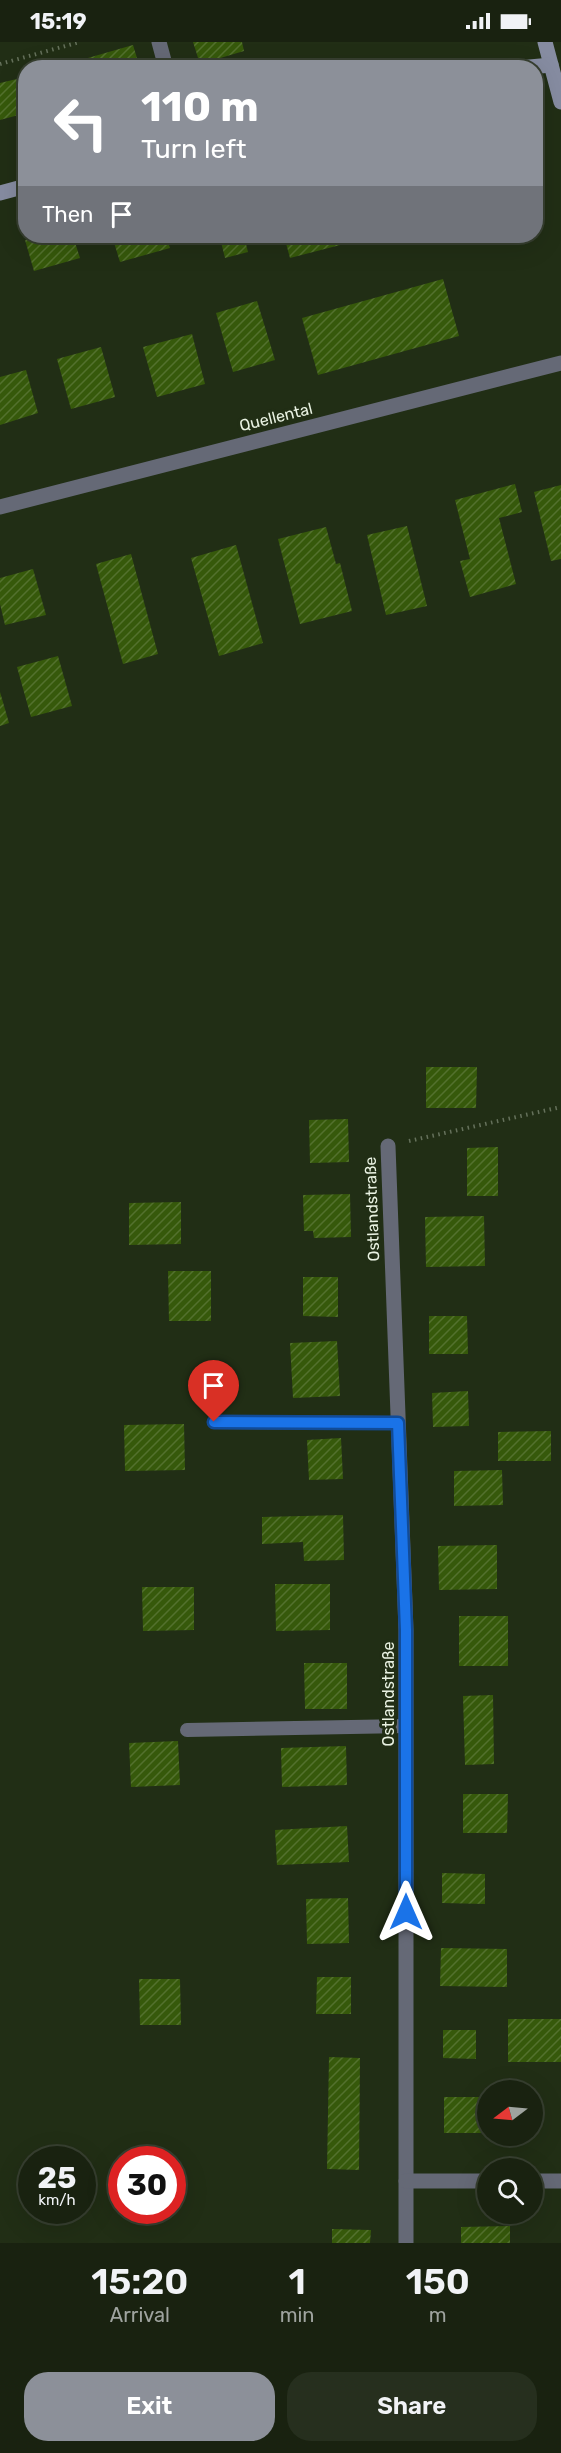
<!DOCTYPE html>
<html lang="en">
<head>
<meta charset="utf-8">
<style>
  body { margin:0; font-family:Rubik,sans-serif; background:#262f1e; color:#f1f3f6; height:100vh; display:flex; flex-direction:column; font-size:22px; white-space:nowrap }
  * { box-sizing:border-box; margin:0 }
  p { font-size:20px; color:#9fa49f }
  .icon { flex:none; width:33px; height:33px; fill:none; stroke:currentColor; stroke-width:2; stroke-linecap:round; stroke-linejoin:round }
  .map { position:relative; height:2201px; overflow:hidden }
  .details { display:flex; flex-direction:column; background:#192210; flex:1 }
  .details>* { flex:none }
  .top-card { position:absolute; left:18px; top:18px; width:525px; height:183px; border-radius:24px; box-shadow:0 6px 24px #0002,0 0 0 2px #373f30; background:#8c9099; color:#fff; overflow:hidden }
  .needle { width:39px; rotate:254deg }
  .fabs { position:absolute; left:477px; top:2038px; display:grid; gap:12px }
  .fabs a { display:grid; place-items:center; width:66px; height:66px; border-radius:50%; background:#192210; box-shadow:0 6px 24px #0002,0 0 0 2px #373f30; font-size:30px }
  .speed { position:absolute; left:18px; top:2104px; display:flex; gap:12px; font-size:30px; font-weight:700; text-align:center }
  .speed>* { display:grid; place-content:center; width:78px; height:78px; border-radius:50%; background:#192210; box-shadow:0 6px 24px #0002,0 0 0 2px #373f30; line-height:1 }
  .speed small { font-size:15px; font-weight:400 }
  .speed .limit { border:9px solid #d22; background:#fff; color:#111 }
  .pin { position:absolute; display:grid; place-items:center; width:51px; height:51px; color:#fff; margin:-62px -26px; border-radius:50% 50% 50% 0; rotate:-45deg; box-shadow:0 0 6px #0007 }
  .pin .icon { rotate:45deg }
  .me { position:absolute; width:66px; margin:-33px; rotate:0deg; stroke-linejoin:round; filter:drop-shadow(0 0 4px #0008) }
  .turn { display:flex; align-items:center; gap:21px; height:126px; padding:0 24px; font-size:27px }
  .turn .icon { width:78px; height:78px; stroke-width:2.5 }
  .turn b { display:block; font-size:42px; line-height:51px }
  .then { display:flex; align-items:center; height:57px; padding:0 24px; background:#0003; gap:12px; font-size:22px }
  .eta { display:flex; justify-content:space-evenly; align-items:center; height:102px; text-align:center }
  .eta b { font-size:36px; font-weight:600; line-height:42px }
  .cta { display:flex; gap:12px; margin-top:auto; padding:12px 24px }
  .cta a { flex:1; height:69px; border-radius:24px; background:#8c9099; color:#fff; font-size:24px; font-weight:600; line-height:69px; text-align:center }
  .cta a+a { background:#262f1e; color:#f1f3f6 }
  .status { display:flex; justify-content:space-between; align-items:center; height:42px; padding:0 30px; background:#192210; direction:ltr }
  .status svg { height:16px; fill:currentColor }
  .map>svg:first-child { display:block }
  .building { fill:url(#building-hatch) }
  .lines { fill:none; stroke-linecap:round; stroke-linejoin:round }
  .path { stroke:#65715b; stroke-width:4; stroke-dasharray:1.5 4.5; stroke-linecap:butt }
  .lane { stroke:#656976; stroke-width:14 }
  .street { stroke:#656976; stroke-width:15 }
  .secondary { stroke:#868ca1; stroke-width:15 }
  .route-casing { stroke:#114b97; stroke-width:15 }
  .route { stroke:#1a73e8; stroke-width:10 }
  .labels { text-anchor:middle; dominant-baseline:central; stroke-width:6; stroke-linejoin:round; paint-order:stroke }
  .street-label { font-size:16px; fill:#e9f2e2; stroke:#212e15 }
</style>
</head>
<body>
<div class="status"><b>15:19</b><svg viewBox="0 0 49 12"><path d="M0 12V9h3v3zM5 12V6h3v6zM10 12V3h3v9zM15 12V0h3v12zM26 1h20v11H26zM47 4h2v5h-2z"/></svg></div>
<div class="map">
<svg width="561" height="2201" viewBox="0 0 561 2201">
  <defs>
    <pattern id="building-hatch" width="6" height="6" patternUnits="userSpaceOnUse" patternTransform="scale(1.5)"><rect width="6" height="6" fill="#36590b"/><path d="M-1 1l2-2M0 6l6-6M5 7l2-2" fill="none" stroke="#53712e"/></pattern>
  </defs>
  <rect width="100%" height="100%" fill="#212e15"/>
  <!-- building -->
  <g class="building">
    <polygon points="193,0 242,0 244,9 200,22"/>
    <polygon points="133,3 140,26 68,26 67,22"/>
    <polygon points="21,36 26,51 26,71 0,78 0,41"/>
    <polygon points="42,194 73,194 80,216 34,229 25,198"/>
    <polygon points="112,194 166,194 170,206 120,220"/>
    <polygon points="193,194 244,194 248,210 225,216 220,196 196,202"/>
    <polygon points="284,194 375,194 290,216"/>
    <polygon points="443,237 459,294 318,333 302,276"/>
    <polygon points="257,259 275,318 233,330 216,271"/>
    <polygon points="192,292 205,342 157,355 143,305"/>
    <polygon points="101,305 115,355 71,367 57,317"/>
    <polygon points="26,328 38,371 0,383 0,335"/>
    <polygon points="515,442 522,470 499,476 516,542 470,555 460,519 470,517 455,458"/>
    <polygon points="561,443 561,517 551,519 534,450"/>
    <polygon points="407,484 427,564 386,573 367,493"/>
    <polygon points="326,485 336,522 340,521 352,569 300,582 278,497"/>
    <polygon points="236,503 263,601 219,614 191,516"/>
    <polygon points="131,512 158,612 123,622 96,522"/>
    <polygon points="33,527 46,573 5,583 0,562 0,536"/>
    <polygon points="58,614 72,664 31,675 17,625"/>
    <polygon points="0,650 9,681 0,684"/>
    <polygon points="426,1025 477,1025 476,1066 426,1066"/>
    <polygon points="348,1077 349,1120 310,1121 309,1078"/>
    <polygon points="498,1105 498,1154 467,1154 467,1106"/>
    <polygon points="350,1152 351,1195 314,1196 313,1189 304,1189 303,1153"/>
    <polygon points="181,1160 181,1202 129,1203 129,1161"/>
    <polygon points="484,1174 485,1224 426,1225 425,1175"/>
    <polygon points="168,1229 211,1229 211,1279 169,1279"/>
    <polygon points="303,1235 338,1235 338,1275 303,1274"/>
    <polygon points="429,1274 467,1274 468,1312 429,1312"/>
    <polygon points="337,1299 340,1354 293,1356 290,1301"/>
    <polygon points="468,1349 469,1384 433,1385 432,1351"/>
    <polygon points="184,1382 185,1428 125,1429 124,1383"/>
    <polygon points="551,1389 551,1419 498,1419 498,1390"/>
    <polygon points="341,1396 343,1437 309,1438 307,1398"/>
    <polygon points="502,1428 503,1463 454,1464 454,1429"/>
    <polygon points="343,1473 344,1518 304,1519 303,1500 262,1502 262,1475"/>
    <polygon points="497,1503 497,1547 439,1548 438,1504"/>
    <polygon points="275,1542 330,1542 330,1588 276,1589"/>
    <polygon points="142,1545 194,1545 194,1588 143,1589"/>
    <rect x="459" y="1574" width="49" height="50"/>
    <polygon points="304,1621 347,1621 347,1667 305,1667"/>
    <polygon points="493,1653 494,1722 465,1723 463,1654"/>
    <polygon points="178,1699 180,1743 131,1745 129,1701"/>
    <polygon points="346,1704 347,1743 282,1745 281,1706"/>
    <polygon points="463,1752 508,1752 507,1791 463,1791"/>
    <polygon points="347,1784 349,1820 277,1823 275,1788"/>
    <polygon points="442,1831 485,1832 485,1862 442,1861"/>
    <polygon points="348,1856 349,1901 307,1902 306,1857"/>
    <polygon points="441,1906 507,1907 507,1945 440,1944"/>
    <polygon points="317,1935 351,1935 351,1972 316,1972"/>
    <polygon points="139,1937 180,1937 181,1983 140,1983"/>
    <rect x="508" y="1977" width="53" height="43"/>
    <polygon points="443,1988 476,1988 476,2017 443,2016"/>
    <polygon points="329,2015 360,2016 359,2128 327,2127"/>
    <rect x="444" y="2055" width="44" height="36"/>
    <polygon points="510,2184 510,2201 461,2201 461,2185"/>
    <polygon points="332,2187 371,2188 370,2201 332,2201"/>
  </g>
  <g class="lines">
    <!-- path -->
    <g class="path">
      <polyline points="0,22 80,0"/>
      <polyline points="409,1099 561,1065"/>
    </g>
    <!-- lane -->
    <g class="lane">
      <polyline points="215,1380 398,1381"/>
      <polyline points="187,1688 406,1684"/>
    </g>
    <!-- street -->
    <g class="street">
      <polyline points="159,0 166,26"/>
      <polyline points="0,465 561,321"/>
      <polyline points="388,1104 406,1588 406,2201"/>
      <polyline points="406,2139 488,2139"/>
      <polyline points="532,2139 561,2139"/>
    </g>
    <!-- secondary -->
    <g class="secondary">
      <polyline points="545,0 561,60"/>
      <polyline points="519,26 551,23"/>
      <polyline points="0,151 26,144"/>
    </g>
  </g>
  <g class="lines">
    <defs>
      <polyline id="route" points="214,1380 398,1381 406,1588 406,1870"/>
    </defs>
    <!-- route casing -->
    <use href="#route" class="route-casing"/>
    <!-- route -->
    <use href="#route" class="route"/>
  </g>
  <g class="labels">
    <!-- street labels -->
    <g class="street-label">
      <text transform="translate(276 375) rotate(-14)">Quellental</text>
      <text transform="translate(372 1167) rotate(-92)">Ostlandstraße</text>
      <text transform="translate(388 1652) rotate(-90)">Ostlandstraße</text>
    </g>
  </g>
</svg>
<div class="fabs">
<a><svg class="needle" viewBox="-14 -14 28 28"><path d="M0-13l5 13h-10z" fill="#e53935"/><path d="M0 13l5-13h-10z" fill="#9fa49f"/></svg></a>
<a><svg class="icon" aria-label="search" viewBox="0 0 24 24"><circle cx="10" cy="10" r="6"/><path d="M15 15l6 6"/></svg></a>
</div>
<div class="speed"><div>25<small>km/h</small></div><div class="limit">30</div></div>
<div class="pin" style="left:214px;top:1380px;background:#d93025"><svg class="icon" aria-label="arrive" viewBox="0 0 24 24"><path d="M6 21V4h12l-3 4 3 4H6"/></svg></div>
<svg class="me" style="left:406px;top:1870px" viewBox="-20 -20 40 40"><path d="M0-17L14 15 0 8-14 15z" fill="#1a73e8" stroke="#fff" stroke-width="4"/></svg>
<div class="top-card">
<div class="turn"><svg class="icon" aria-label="left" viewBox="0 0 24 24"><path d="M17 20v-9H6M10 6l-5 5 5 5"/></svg><div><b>110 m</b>Turn left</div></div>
<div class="then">Then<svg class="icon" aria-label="arrive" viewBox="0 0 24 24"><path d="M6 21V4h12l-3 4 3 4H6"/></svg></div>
</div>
</div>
<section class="details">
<div class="eta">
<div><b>15:20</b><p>Arrival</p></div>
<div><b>1</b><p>min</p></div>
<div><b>150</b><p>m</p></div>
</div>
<div class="cta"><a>Exit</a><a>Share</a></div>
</section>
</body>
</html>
